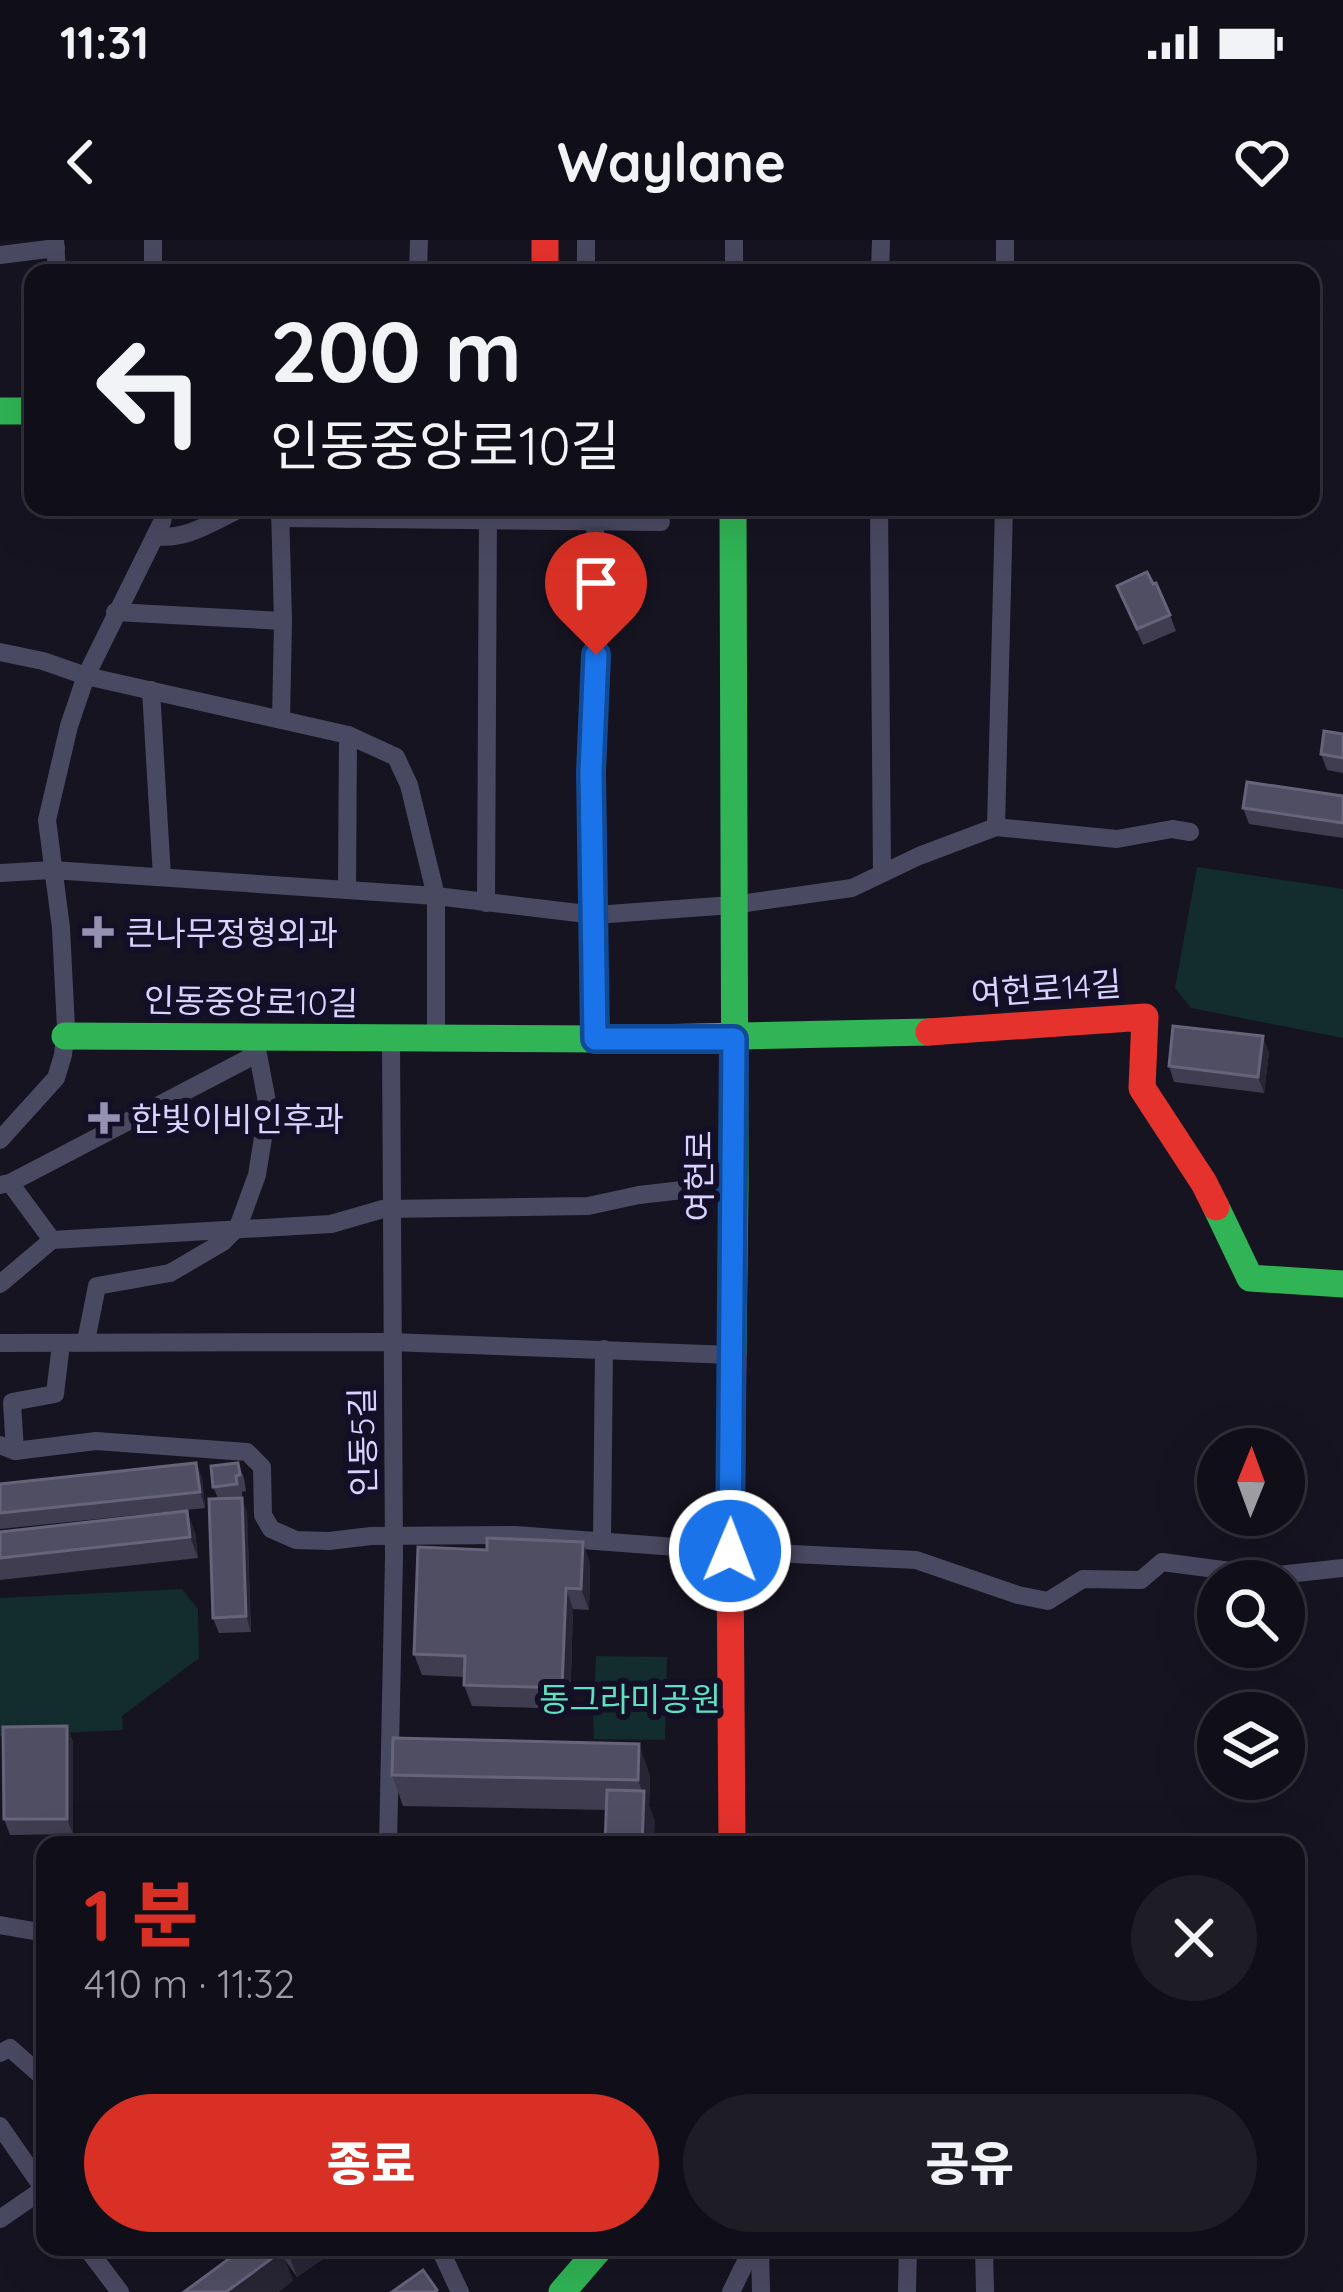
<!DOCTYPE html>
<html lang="ko">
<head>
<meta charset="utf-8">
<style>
  body { margin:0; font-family:Quicksand,"Noto Sans KR",sans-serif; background:#1e1d26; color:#f1f3f6; height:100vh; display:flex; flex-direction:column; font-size:45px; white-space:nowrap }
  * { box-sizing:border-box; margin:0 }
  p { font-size:39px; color:#9c9ca2 }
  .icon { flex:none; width:66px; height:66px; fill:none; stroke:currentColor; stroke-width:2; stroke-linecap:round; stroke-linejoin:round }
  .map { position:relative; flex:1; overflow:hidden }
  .panel { position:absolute; left:36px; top:1596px; width:1269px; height:420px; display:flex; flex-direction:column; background:#100f19; border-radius:24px; box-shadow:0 12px 48px #0002,0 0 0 3px #302f38 }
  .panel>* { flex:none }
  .top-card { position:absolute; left:24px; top:24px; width:1296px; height:252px; border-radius:24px; box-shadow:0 12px 48px #0002,0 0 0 3px #302f38; background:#100f19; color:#f1f3f6; overflow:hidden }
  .needle { width:78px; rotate:1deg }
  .fabs { position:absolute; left:1197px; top:1188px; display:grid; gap:24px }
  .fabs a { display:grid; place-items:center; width:108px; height:108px; border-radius:50%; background:#100f19; box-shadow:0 12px 48px #0002,0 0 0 3px #302f38; font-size:60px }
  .pin { position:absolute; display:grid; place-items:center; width:102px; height:102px; color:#fff; margin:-123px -51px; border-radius:50% 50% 50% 0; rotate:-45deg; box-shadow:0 0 12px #0007 }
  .pin .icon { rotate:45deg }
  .me { position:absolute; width:132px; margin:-66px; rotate:1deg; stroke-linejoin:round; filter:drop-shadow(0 0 9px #0008) }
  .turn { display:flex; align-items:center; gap:42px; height:252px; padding:0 48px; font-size:54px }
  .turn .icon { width:156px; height:156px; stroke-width:2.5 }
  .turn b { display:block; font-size:84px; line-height:102px }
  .round { display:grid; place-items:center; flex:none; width:126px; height:126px; border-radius:63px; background:#1e1d26 }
  .overview { display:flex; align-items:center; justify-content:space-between; height:204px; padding:0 48px }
  h1 { font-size:72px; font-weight:800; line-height:90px; color:#d93025 }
  .cta { display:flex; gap:24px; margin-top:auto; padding:24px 48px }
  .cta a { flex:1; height:138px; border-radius:72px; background:#d93025; color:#fff; font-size:48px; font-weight:800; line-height:138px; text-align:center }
  .cta a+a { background:#1e1d26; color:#f1f3f6 }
  .status { display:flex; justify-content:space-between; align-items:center; height:84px; padding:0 60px; background:#100f19; direction:ltr }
  .status svg { height:33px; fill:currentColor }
  header { display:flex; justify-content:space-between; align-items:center; height:156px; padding:0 48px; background:#100f19; font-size:54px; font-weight:800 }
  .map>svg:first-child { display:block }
  .green { fill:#132c2d }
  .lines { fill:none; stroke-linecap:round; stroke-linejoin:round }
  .street { stroke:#4a4962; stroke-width:18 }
  .fast { stroke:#30b455; stroke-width:27 }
  .jam { stroke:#e5322d; stroke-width:27 }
  .wall { fill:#403d50 }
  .shaded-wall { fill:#282635 }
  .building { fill:#504e63; stroke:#66637b; stroke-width:3 }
  .route-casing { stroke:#114b97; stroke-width:30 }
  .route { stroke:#1a73e8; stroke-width:21 }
  .poi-dot { fill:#9591b1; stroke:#130f26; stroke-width:4.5 }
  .labels { text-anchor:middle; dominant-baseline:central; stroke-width:12; stroke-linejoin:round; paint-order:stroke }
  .poi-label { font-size:33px; fill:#d9d4ff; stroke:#130f26; text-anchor:start }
  .street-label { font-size:33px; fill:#d9d4ff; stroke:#130f26 }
  .park-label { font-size:33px; fill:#5fe0c0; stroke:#130f26 }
</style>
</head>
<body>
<div class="status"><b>11:31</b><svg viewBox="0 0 49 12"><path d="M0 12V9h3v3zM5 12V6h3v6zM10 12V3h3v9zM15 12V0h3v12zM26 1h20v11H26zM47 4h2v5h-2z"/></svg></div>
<header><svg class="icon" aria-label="back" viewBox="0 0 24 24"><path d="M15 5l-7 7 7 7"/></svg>Waylane<svg class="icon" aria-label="heart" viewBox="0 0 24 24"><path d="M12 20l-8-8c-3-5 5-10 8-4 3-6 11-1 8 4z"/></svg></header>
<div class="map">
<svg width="1343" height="2052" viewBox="0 0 1343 2052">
  <rect width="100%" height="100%" fill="#161421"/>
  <!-- green -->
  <g class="green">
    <polygon points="1197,627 1343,649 1343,798 1191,768 1175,748"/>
    <polygon points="182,1349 198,1369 199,1418 122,1476 123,1490 0,1496 0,1358"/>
    <polygon points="596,1416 667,1417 665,1500 594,1499 593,1479"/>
  </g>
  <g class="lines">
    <!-- street -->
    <g class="street">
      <polyline points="55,0 57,33"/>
      <polyline points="153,0 153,33"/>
      <polyline points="1005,0 1005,33"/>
      <polyline points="0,15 56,8"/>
      <polyline points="418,33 419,0"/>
      <polyline points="586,33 586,0"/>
      <polyline points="734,33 734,0"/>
      <polyline points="880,33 881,0"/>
      <polyline points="280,267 283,381 281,480"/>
      <polyline points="879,267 882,633"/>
      <polyline points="280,278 661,282"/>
      <path d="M 155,296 C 187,301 215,280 244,267"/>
      <polyline points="115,372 283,381"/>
      <polyline points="0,412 43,421 86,436 348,495 396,517 409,545 436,656 436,797"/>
      <polyline points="151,450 162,637"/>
      <polyline points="996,587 1004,267"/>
      <polyline points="0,633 52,630 347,650 436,656 595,675 732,665 852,648 919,616 996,587 1117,599 1172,589 1190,592"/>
      <polyline points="347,650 348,495"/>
      <polyline points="486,663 488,267"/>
      <polyline points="595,799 591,532 596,415 595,281"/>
      <polyline points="0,900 56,838 63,815 66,788 61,688 47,580 69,486 86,436 162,282 165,267"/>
      <polyline points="10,943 52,1000 331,984 383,969 588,966 639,955 735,944"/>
      <polyline points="0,945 10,943 249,818 259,799"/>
      <polyline points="0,1044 52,1000"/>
      <polyline points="86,1101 97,1046 170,1033 223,1002 238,987 257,935 268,867 256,804"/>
      <polyline points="0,1103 391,1102 732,1115"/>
      <polyline points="0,1205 15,1211 96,1201 247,1212 262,1227 263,1275 271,1289 296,1300 329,1301 371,1296 515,1295 730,1311 916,1320 1018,1355 1048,1361 1083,1339 1141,1340 1162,1322 1269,1336 1343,1328"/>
      <polyline points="15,1211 12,1162 55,1154 61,1104"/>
      <polyline points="602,1301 604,1109"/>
      <polyline points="388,1605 394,1317 391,799"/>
      <polyline points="0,1685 45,1693"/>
      <polyline points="0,1813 10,1808 45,1839"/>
      <polyline points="0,1886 45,1951"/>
      <polyline points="0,1979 45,1948"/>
      <polyline points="86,2007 120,2052"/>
      <polyline points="439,2007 460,2052"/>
      <polyline points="760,2007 761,2052"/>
      <polyline points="984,2007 985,2052"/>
      <polyline points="731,2052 753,2007"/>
      <polyline points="907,2052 908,2007"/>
    </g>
    <!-- fast -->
    <g class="fast">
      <polyline points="0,171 33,171"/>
      <polyline points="65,796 605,799 929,792"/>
      <polyline points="1216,967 1250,1038 1343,1044"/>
      <polyline points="733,1112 735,944 733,267"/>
      <polyline points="562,2052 601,2007"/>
    </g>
    <!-- jam -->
    <g class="jam">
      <polyline points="545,0 545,33"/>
      <polyline points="929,792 1145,777 1142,848 1204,943 1216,967"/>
      <polyline points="732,1605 730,1311 733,1112"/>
    </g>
  </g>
  <!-- wall -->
  <g class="wall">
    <polygon points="1153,344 1170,375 1176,391 1143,405 1117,346"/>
    <polygon points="1343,494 1343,533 1327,530 1321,514"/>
    <polygon points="1343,556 1343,598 1249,584 1243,568"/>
    <polygon points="1269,812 1264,853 1174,842 1169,826"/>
    <polygon points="196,1223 202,1239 205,1268 0,1289 0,1244"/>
    <polygon points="238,1223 244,1238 246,1251 242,1252 242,1260 247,1273 251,1392 219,1393 213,1378 218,1258 213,1247"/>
    <polygon points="0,1292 195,1292 198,1318 0,1340"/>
    <polygon points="590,1323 589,1370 573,1369 570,1469 472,1466 464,1445 464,1437 422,1435 414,1414"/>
    <polygon points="67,1486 73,1502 73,1594 10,1595 4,1579"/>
    <polygon points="392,1535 650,1535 649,1566 655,1582 606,1570 403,1566"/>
    <polygon points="279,2007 340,2007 297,2037 285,2020 293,2041"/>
  </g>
  <!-- shaded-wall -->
  <g class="shaded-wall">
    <polygon points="1263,796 1269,812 1264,853 1258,837"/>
    <polygon points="196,1223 202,1239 205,1268 200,1252"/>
    <polygon points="242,1258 247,1273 251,1392 246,1376"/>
    <polygon points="187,1271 195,1292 198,1318 190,1297"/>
    <polygon points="583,1302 590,1323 589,1370 581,1349"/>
    <polygon points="566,1348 573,1369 570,1469 562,1448"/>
    <polygon points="67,1486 73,1502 73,1594 67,1579"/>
    <polygon points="639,1504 650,1535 649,1566 655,1582 654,1605 642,1605 644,1556 638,1540"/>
    <polygon points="286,2007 340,2007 297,2037"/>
    <polygon points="282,2011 293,2041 279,2052 226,2052"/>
  </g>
  <!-- building -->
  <g class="building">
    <polygon points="1147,332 1153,344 1156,343 1170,375 1137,389 1117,346"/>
    <polygon points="1324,491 1343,494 1343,518 1321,514"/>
    <polygon points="1247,542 1343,556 1343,583 1243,568"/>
    <polygon points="1173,786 1263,796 1258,837 1169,826"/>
    <polygon points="196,1223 200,1252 0,1273 0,1244"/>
    <polygon points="238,1223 240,1235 236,1236 237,1244 213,1247 211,1226"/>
    <polygon points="242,1258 246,1376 213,1378 209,1259"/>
    <polygon points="187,1271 190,1297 0,1318 0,1292"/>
    <polygon points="487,1298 583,1302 581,1349 566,1348 562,1448 464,1445 465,1416 414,1414 418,1307 487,1310"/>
    <polygon points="67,1486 67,1579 4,1579 3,1487"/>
    <polygon points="393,1498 639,1504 638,1540 392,1535"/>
    <polygon points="607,1550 644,1551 642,1605 605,1605"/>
    <polygon points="245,2007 279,2007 282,2011 226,2052 184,2052"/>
    <polygon points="423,2030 437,2050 434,2052 392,2052"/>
  </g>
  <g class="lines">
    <defs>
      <polyline id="route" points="596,415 591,532 595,799 734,799 730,1311"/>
    </defs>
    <!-- route casing -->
    <use href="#route" class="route-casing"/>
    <!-- route -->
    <use href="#route" class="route"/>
  </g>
  <!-- markers -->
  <g class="poi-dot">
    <path d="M92 674h12v12h12v12h-12v12h-12v-12h-12v-12h12z"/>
    <path d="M98 860h12v12h12v12h-12v12h-12v-12h-12v-12h12z"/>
  </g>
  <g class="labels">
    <!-- poi labels -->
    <g class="poi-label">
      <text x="125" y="692">큰나무정형외과</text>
      <text x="131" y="878">한빛이비인후과</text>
    </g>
    <!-- street labels -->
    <g class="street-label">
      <text transform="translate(1046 748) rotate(-4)">여헌로14길</text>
      <text transform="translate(251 761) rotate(1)">인동중앙로10길</text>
      <text transform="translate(698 936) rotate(-90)">여헌로</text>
      <text transform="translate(362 1202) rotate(-91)">인동5길</text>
    </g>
    <!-- park labels -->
    <g class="park-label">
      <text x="630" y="1458">동그라미공원</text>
    </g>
  </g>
</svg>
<div class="fabs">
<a><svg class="needle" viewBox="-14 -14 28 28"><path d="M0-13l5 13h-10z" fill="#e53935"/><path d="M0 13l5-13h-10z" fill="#9c9ca2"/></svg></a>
<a><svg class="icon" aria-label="search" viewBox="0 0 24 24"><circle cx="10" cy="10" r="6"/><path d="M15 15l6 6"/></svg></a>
<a><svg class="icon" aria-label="layers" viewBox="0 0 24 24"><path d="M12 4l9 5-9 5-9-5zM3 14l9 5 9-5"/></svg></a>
</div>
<div class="pin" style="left:596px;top:415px;background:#d93025"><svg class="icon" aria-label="arrive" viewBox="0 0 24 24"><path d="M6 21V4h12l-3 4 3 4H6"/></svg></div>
<svg class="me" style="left:730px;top:1311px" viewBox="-20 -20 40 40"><circle r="17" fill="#1a73e8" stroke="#fff" stroke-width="3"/><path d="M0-11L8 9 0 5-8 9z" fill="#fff"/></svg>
<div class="top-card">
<div class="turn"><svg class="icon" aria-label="left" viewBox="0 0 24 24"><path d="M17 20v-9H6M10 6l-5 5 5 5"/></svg><div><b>200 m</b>인동중앙로10길</div></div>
</div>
<section class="panel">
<div class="overview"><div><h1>1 분</h1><p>410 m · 11:32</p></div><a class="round"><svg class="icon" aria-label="close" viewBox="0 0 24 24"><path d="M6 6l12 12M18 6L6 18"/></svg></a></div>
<div class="cta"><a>종료</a><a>공유</a></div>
</section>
</div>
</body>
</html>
